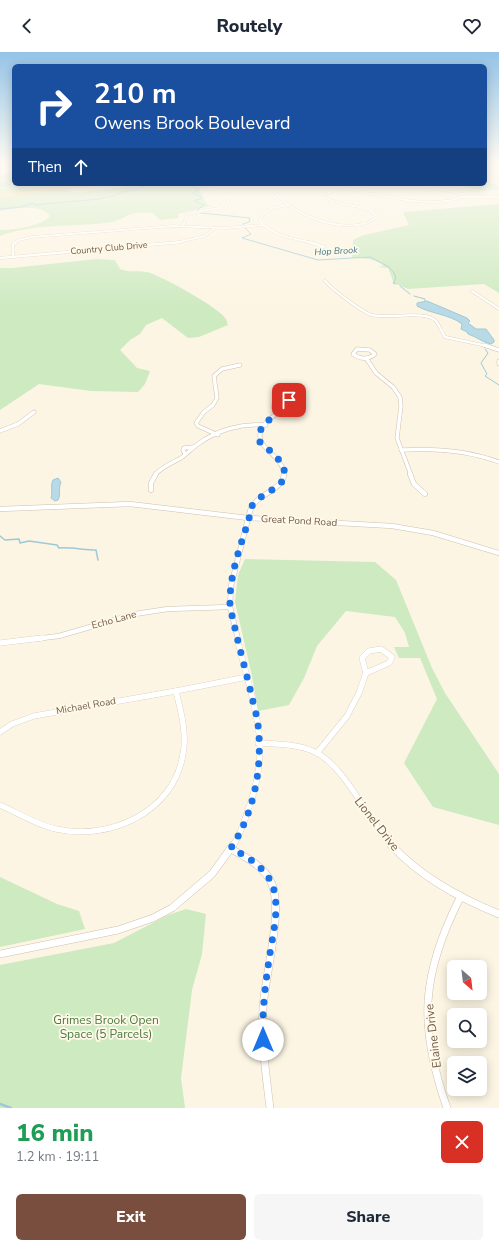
<!DOCTYPE html>
<html lang="en">
<head>
<meta charset="utf-8">
<style>
  body { margin:0; font-family:"Nunito Sans",sans-serif; background:#f6f6f7; color:#1f2937; height:100vh; display:flex; flex-direction:column; font-size:15px; white-space:nowrap }
  * { box-sizing:border-box; margin:0 }
  p { font-size:13px; color:#747a83 }
  .icon { flex:none; width:22px; height:22px; fill:none; stroke:currentColor; stroke-width:2; stroke-linecap:round; stroke-linejoin:round }
  .map { position:relative; height:1056px; overflow:hidden }
  .sheet { display:flex; flex-direction:column; background:#fff; flex:1 }
  .sheet>* { flex:none }
  .hud { position:absolute; left:12px; top:12px; width:475px; height:122px; border-radius:6px; box-shadow:0 2px 10px #0003; background:#1a4fa0; color:#fff; overflow:hidden }
  .needle { width:26px; rotate:152deg }
  .controls { position:absolute; left:447px; top:908px; display:grid; gap:8px }
  .controls a { display:grid; place-items:center; width:40px; height:40px; border-radius:6px; background:#fff; box-shadow:0 2px 10px #0003; font-size:20px }
  .pin { position:absolute; display:grid; place-items:center; width:34px; height:34px; color:#fff; margin:-17px; border-radius:8px; box-shadow:0 2px 6px #0006 }
  .me { position:absolute; width:44px; margin:-22px; rotate:0deg; stroke-linejoin:round; filter:drop-shadow(0 0 3px #0008) }
  .turn { display:flex; align-items:center; gap:14px; height:84px; padding:0 16px; font-size:18px }
  .turn .icon { width:52px; height:52px; stroke-width:2.5 }
  .turn b { display:block; font-size:28px; line-height:34px }
  .then { display:flex; align-items:center; height:38px; padding:0 16px; background:#0003; gap:8px; font-size:15px }
  .round { display:grid; place-items:center; flex:none; width:42px; height:42px; border-radius:6px; background:#f6f6f7 }
  .overview { display:flex; align-items:center; justify-content:space-between; height:68px; padding:0 16px }
  h1 { font-size:24px; font-weight:800; line-height:30px; color:#1e9e55 }
  .action { display:flex; gap:8px; margin-top:auto; padding:8px 16px }
  .action a { flex:1; height:46px; border-radius:6px; background:#794e3e; color:#fff; font-size:16px; font-weight:800; line-height:46px; text-align:center }
  .action a+a { background:#f6f6f7; color:#1f2937 }
  header { display:flex; justify-content:space-between; align-items:center; height:52px; padding:0 16px; background:#fff; font-size:18px; font-weight:800 }
  .map>svg:first-child { display:block }
  .green { fill:#cdeac1 }
  .water { fill:#b7dae6; stroke:#9ec9d8 }
  .lines { fill:none; stroke-linecap:round; stroke-linejoin:round }
  .stream-far2 { stroke:#9ec9d8; stroke-width:1 }
  .stream-far1 { stroke:#9ec9d8; stroke-width:1.5 }
  .stream { stroke:#9ec9d8; stroke-width:2.5 }
  .minor-far5-casing { stroke:#d0c0ad; stroke-width:2.5 }
  .minor-far4-casing { stroke:#d0c0ad; stroke-width:3 }
  .minor-far3-casing { stroke:#d0c0ad; stroke-width:4.5 }
  .minor-far2-casing { stroke:#d0c0ad; stroke-width:5.5 }
  .minor-far1-casing { stroke:#d0c0ad; stroke-width:6 }
  .minor-casing { stroke:#d0c0ad; stroke-width:8 }
  .major-casing { stroke:#dbd5d0; stroke-width:3.5 }
  .minor-far5 { stroke:#fff; stroke-width:2 }
  .minor-far4 { stroke:#fff; stroke-width:2.5 }
  .minor-far3 { stroke:#fff; stroke-width:3.5 }
  .minor-far2 { stroke:#fff; stroke-width:4.5 }
  .minor-far1 { stroke:#fff; stroke-width:5.5 }
  .minor { stroke:#fff; stroke-width:7 }
  .major { stroke:#fce29b; stroke-width:3 }
  .route { stroke:#1a73e8; stroke-width:7; stroke-dasharray:0 12.6 }
  .labels { text-anchor:middle; dominant-baseline:central; stroke-width:3.5; stroke-linejoin:round; paint-order:stroke }
  .far-street-label { font-size:9px; fill:#755d49; stroke:#fff9e9 }
  .far-water-label { font-size:9px; font-style:italic; fill:#427589; stroke:#fff9e9 }
  .street-label { font-size:10px; fill:#755d49; stroke:#fff9e9 }
  .near-street-label { font-size:12px; fill:#755d49; stroke:#fff9e9 }
  .near-park-label { font-size:12px; fill:#4c7a41; stroke:#fff9e9 }
</style>
</head>
<body>
<header><svg class="icon" aria-label="back" viewBox="0 0 24 24"><path d="M15 5l-7 7 7 7"/></svg>Routely<svg class="icon" aria-label="heart" viewBox="0 0 24 24"><path d="M12 20l-8-8c-3-5 5-10 8-4 3-6 11-1 8 4z"/></svg></header>
<div class="map">
<svg width="499" height="1056" viewBox="0 0 499 1056">
  <rect width="100%" height="100%" fill="#fcf5e3"/>
  <!-- green -->
  <g class="green">
    <polygon points="14,119 14,132 86,132 10,141 0,144 0,124"/>
    <polygon points="485,125 492,131 499,134 499,137 482,139 456,132 485,132"/>
    <path d="M 136,132 L 213,132 L 216,134 L 201,136 L 199,138 L 207,152 L 210,154 L 178,162 L 178,166 L 160,168 L 153,161 C 145,160 137,160 129,163 C 123,166 119,168 112,170 C 75,176 36,170 0,184 L 0,178 C 14,178 40,175 50,164 C 39,151 15,157 0,159 L 0,146 L 15,142 L 67,137 L 75,141 L 109,137 Z"/>
    <path d="M 499,152 L 499,241 L 484,232 L 408,237 L 394,231 L 388,216 L 378,215 L 384,214 C 375,206 363,206 352,206 L 353,188 L 364,183 L 409,173 L 403,160 Z"/>
    <path d="M 97,207 L 115,208 L 120,217 C 131,221 137,218 147,220 C 160,223 220,256 226,267 C 227,269 227,271 228,273 L 199,285 L 188,286 L 162,266 L 146,273 L 140,282 L 130,288 L 120,298 L 137,316 L 150,319 L 145,332 L 138,340 L 91,339 L 39,332 L 0,358 L 0,216 L 12,216 Z"/>
    <polygon points="245,507 375,510 396,528 432,616 445,641 499,722 499,773 433,755 404,711 437,647 420,606 399,606 394,595 409,595 405,581 395,565 346,559 317,594 304,626 289,653 258,659 252,624 235,550 238,523"/>
    <polygon points="0,825 57,852 79,859 85,877 0,895"/>
    <polygon points="186,857 206,862 202,902 192,938 181,1026 185,1056 0,1056 0,913 114,891 168,863"/>
  </g>
  <!-- water -->
  <g class="water">
    <path d="M 427,249 L 467,266 L 470,269 L 468,271 L 476,277 L 486,277 L 494,288 L 494,290 L 491,292 C 482,290 477,285 468,282 L 467,280 L 461,277 L 462,272 C 449,262 431,262 417,254 L 417,251 Z"/>
    <path d="M 58,426 L 61,430 C 58,437 61,443 58,448 L 55,449 L 51,446 C 53,440 50,434 53,428 Z"/>
  </g>
  <g class="lines">
    <!-- stream-far2 -->
    <g class="stream-far2">
      <polyline points="165,132 169,132"/>
      <polyline points="174,132 176,134 186,132 200,137 193,141 202,146 194,149 204,153 197,158 201,161 250,166 249,170 243,172 243,174"/>
      <polyline points="0,134 11,133 5,131 14,128"/>
      <polyline points="0,157 22,155 33,151 35,153 99,147 116,143 121,140 136,138 147,132"/>
      <polyline points="244,175 251,182 242,186 318,208 370,205 389,215 394,221 396,226 393,231 396,232"/>
      <polyline points="400,234 410,242"/>
      <polyline points="414,244 425,247 425,250"/>
      <polyline points="485,297 488,301 481,311 487,322 485,324 499,333"/>
    </g>
    <!-- stream-far1 -->
    <path class="stream-far1" d="M 0,484 L 5,488 L 19,487 L 20,491 L 29,489 L 57,493 L 59,496 C 69,495 85,498 96,498 L 98,508"/>
    <!-- stream -->
    <polyline class="stream" points="0,1052 11,1056"/>
    <defs>
      <g id="minor-far5">
        <polyline points="489,110 492,112 499,112"/>
        <path d="M 274,132 L 271,135 C 288,163 350,187 377,165 C 365,150 340,156 325,145 L 328,141 L 346,132"/>
        <polyline points="415,132 455,140 460,142 462,145"/>
        <path d="M 340,135 C 372,142 431,158 462,145"/>
        <polyline points="462,145 499,145"/>
        <path d="M 288,153 C 276,155 264,156 260,169 C 274,185 293,186 313,191"/>
        <polyline points="183,174 187,162 218,156 228,151 228,146 220,137"/>
        <polyline points="14,191 19,188 32,185 173,174 225,176 262,173"/>
        <polyline points="175,191 205,184 214,176"/>
      </g>
      <g id="minor-far4">
        <polyline points="309,190 324,195"/>
        <polyline points="13,204 13,192 16,190"/>
        <polyline points="0,206 181,190"/>
        <path d="M 325,229 C 332,237 363,261 372,263 C 388,267 426,258 436,269 C 439,273 442,280 445,285 L 487,294"/>
        <polyline points="472,239 499,257"/>
      </g>
      <g id="minor-far3">
        <polyline points="484,293 499,298"/>
        <path d="M 357,297 L 370,298 L 375,302 C 368,308 360,307 353,302 Z"/>
        <polyline points="366,306 376,321 393,335 400,345 401,354 397,386 411,423"/>
        <polyline points="499,309 499,312"/>
        <path d="M 276,362 L 273,354 L 277,348 L 284,347 L 292,349 C 283,360 262,367 260,382 C 258,397 284,405 284,423"/>
        <polyline points="0,379 18,372 34,360"/>
        <polyline points="218,383 198,374 196,371 204,360 213,353 217,346 214,324 222,317 240,313"/>
        <path d="M 401,398 C 435,396 467,398 499,410"/>
        <polyline points="185,402 183,398 184,396 194,395"/>
        <path d="M 155,423 C 161,415 172,411 181,406 C 187,402 192,396 198,392 C 217,378 242,371 266,373"/>
      </g>
      <g id="minor-far2">
        <polyline points="410,422 414,432 425,442"/>
        <polyline points="151,438 151,431 156,422"/>
        <polyline points="0,457 130,452 248,466 392,474 433,481 499,501"/>
        <polyline points="34,587 59,584 135,562 168,557 230,555"/>
        <path d="M 238,587 L 230,555 L 231,534 L 250,459 C 255,442 283,439 284,422"/>
      </g>
      <g id="minor-far1">
        <polyline points="0,591 42,586"/>
        <polygon points="381,597 392,605 389,611 366,621 362,606 369,599"/>
        <polyline points="176,639 247,625"/>
        <path d="M 0,680 L 12,672 L 34,664 L 176,639 C 181,660 187,681 183,702 C 174,760 110,789 56,777 C 37,773 18,761 0,753"/>
        <path d="M 258,691 C 277,692 298,692 315,700 C 344,713 369,769 392,794"/>
        <polyline points="317,701 347,664 359,641 366,621"/>
        <path d="M 233,794 C 240,783 244,771 248,758 C 255,740 259,720 260,700 C 261,667 245,620 237,586"/>
      </g>
      <g id="minor">
        <path d="M 391,793 C 421,825 459,846 499,862"/>
        <path d="M 231,797 C 246,805 265,815 272,832 C 283,861 265,923 263,956 C 261,989 266,1023 270,1056"/>
        <polyline points="0,902 118,878 153,866 172,856 212,822 233,793"/>
        <path d="M 447,1056 C 418,973 421,922 461,844"/>
      </g>
      <polyline id="major" points="0,144 92,132"/>
    </defs>
    <!-- minor-far5 casing -->
    <use href="#minor-far5" class="minor-far5-casing"/>
    <!-- minor-far4 casing -->
    <use href="#minor-far4" class="minor-far4-casing"/>
    <!-- minor-far3 casing -->
    <use href="#minor-far3" class="minor-far3-casing"/>
    <!-- minor-far2 casing -->
    <use href="#minor-far2" class="minor-far2-casing"/>
    <!-- minor-far1 casing -->
    <use href="#minor-far1" class="minor-far1-casing"/>
    <!-- minor casing -->
    <use href="#minor" class="minor-casing"/>
    <!-- major casing -->
    <use href="#major" class="major-casing"/>
    <!-- minor-far5 -->
    <use href="#minor-far5" class="minor-far5"/>
    <!-- minor-far4 -->
    <use href="#minor-far4" class="minor-far4"/>
    <!-- minor-far3 -->
    <use href="#minor-far3" class="minor-far3"/>
    <!-- minor-far2 -->
    <use href="#minor-far2" class="minor-far2"/>
    <!-- minor-far1 -->
    <use href="#minor-far1" class="minor-far1"/>
    <!-- minor -->
    <use href="#minor" class="minor"/>
    <!-- major -->
    <use href="#major" class="major"/>
  </g>
  <!-- sky -->
  <linearGradient id="sky" x2="0" y2="1"><stop stop-color="#94c3e7"/><stop offset="0.43" stop-color="#fefaf2"/><stop offset="1" stop-color="#fefaf2" stop-opacity="0"/></linearGradient>
  <rect width="499" height="258" fill="url(#sky)"/>
  <g class="lines">
    <!-- route -->
    <path class="route" d="M 263,988 C 262,961 265,934 269,908 C 272,885 281,855 272,832 C 264,814 247,805 231,796 C 254,761 263,715 258,673 C 257,663 253,651 251,641 C 244,612 236,583 230,554 C 229,525 239,498 248,470 C 250,464 250,457 253,452 C 262,442 276,438 284,427 C 288,411 271,400 260,390 C 254,368 286,362 292,349 L 289,348"/>
  </g>
  <g class="labels">
    <!-- far-street labels -->
    <g class="far-street-label">
      <text transform="translate(109 196) rotate(-5)">Country Club Drive</text>
    </g>
    <!-- far-water labels -->
    <g class="far-water-label">
      <text transform="translate(336 199) rotate(-3)">Hop Brook</text>
    </g>
    <!-- street labels -->
    <g class="street-label">
      <text transform="translate(299 469) rotate(3)">Great Pond Road</text>
      <text transform="translate(114 568) rotate(-15)">Echo Lane</text>
      <text transform="translate(86 654) rotate(-10)">Michael Road</text>
    </g>
    <!-- near-street labels -->
    <g class="near-street-label">
      <text transform="translate(377 772) rotate(52)">Lionel Drive</text>
      <text transform="translate(433 984) rotate(-97)">Elaine Drive</text>
    </g>
    <!-- near-park labels -->
    <g class="near-park-label">
      <text x="106" y="968">Grimes Brook Open<tspan x="106" dy="14">Space (5 Parcels)</tspan></text>
    </g>
  </g>
</svg>
<div class="controls">
<a><svg class="needle" viewBox="-14 -14 28 28"><path d="M0-13l5 13h-10z" fill="#e53935"/><path d="M0 13l5-13h-10z" fill="#747a83"/></svg></a>
<a><svg class="icon" aria-label="search" viewBox="0 0 24 24"><circle cx="10" cy="10" r="6"/><path d="M15 15l6 6"/></svg></a>
<a><svg class="icon" aria-label="layers" viewBox="0 0 24 24"><path d="M12 4l9 5-9 5-9-5zM3 14l9 5 9-5"/></svg></a>
</div>
<div class="pin" style="left:289px;top:348px;background:#d93025"><svg class="icon" aria-label="arrive" viewBox="0 0 24 24"><path d="M6 21V4h12l-3 4 3 4H6"/></svg></div>
<svg class="me" style="left:263px;top:988px" viewBox="-20 -20 40 40"><circle r="19" fill="#fff"/><path d="M0-13L10 11 0 6-10 11z" fill="#1a73e8"/></svg>
<div class="hud">
<div class="turn"><svg class="icon" aria-label="right" viewBox="0 0 24 24"><path d="M7 20v-9h11M14 6l5 5-5 5"/></svg><div><b>210 m</b>Owens Brook Boulevard</div></div>
<div class="then">Then<svg class="icon" aria-label="ahead" viewBox="0 0 24 24"><path d="M12 20V5M6 11l6-6 6 6"/></svg></div>
</div>
</div>
<section class="sheet">
<div class="overview"><div><h1>16 min</h1><p>1.2 km · 19:11</p></div><a class="round" style="background:#d93025;color:#fff"><svg class="icon" aria-label="close" viewBox="0 0 24 24"><path d="M6 6l12 12M18 6L6 18"/></svg></a></div>
<div class="action"><a>Exit</a><a>Share</a></div>
</section>
</body>
</html>
